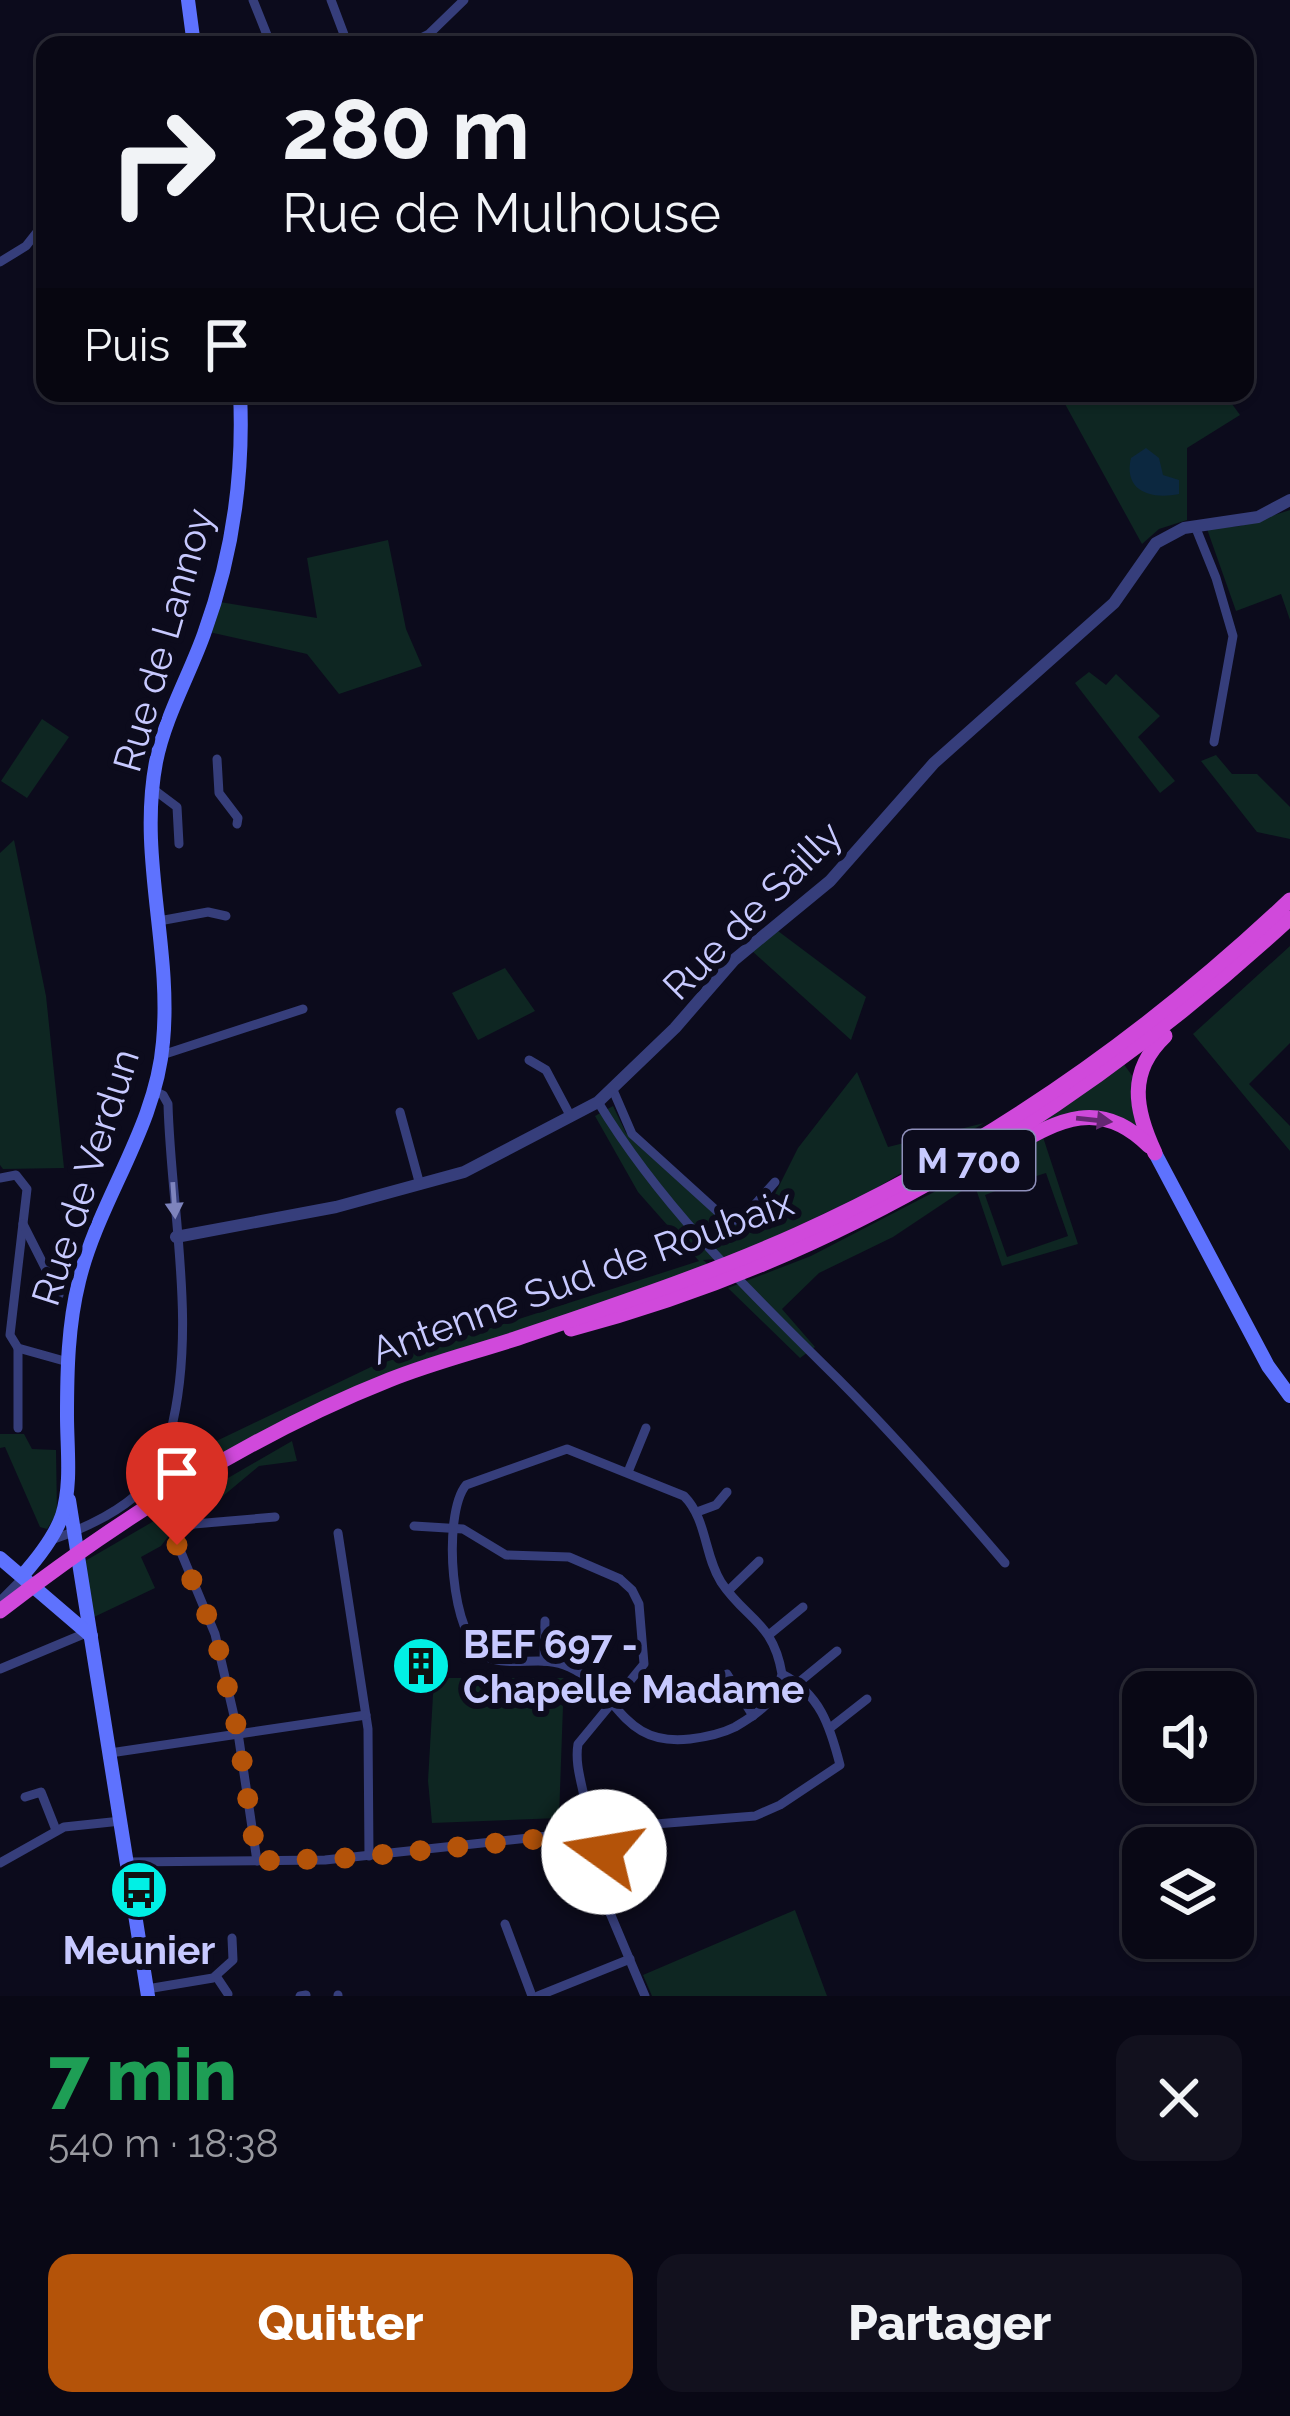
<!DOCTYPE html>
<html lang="fr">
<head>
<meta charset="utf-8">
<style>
  body { margin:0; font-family:Raleway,sans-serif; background:#12111e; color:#f1f3f6; height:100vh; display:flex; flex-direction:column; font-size:45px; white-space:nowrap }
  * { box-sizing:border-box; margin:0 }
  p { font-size:39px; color:#999aa0 }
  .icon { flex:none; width:66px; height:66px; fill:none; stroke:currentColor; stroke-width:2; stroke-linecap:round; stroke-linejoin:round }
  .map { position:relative; height:1996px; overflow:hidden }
  .sheet { display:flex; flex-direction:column; background:#090815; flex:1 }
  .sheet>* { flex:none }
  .hud { position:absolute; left:36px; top:36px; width:1218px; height:366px; border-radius:24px; box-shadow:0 3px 9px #0004,0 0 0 3px #292934; background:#090815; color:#f1f3f6; overflow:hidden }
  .buttons { position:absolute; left:1122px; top:1671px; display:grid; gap:24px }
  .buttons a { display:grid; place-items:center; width:132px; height:132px; border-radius:24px; background:#090815; box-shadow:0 3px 9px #0004,0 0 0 3px #292934; font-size:60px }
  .pin { position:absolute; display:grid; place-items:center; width:102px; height:102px; color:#fff; margin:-123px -51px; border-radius:50% 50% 50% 0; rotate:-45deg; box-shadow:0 0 12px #0007 }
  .pin .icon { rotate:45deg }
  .me { position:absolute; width:132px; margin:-66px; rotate:283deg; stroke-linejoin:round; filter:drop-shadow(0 0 9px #0008) }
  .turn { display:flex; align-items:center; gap:42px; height:252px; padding:0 48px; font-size:54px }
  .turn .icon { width:156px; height:156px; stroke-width:2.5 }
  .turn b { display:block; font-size:84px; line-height:102px }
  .then { display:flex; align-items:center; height:114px; padding:0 48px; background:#0003; gap:24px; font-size:45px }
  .round { display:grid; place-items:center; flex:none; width:126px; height:126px; border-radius:24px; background:#12111e }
  .headline { display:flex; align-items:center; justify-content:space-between; height:204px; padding:0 48px }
  h1 { font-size:72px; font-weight:800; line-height:90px; color:#1e9e55 }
  .primary-button { display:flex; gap:24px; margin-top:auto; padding:24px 48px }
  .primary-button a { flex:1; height:138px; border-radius:24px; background:#b45309; color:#fff; font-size:48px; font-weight:800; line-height:138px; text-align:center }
  .primary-button a+a { background:#12111e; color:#f1f3f6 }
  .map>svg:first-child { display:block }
  .green { fill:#0e2622 }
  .water { fill:#0c2840 }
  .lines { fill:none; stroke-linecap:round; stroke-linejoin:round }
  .minor { stroke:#363e7b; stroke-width:9 }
  .tertiary { stroke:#363e7b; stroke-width:12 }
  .secondary { stroke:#5e72fe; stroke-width:14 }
  .trunk { stroke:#d049db; stroke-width:15 }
  .oneway { fill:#642772 }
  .oneway2 { fill:#7e84bd }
  .route { stroke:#b45309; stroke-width:21; stroke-dasharray:0 37.8 }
  .labels { text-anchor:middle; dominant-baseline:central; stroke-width:12; stroke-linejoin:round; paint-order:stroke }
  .shield { fill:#0c0b1c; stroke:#8f90bb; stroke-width:3 }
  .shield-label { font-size:36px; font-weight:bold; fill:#c7c9ff }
  .street-label { font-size:39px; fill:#c7c9ff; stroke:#0c0b1c }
  .poi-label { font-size:39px; font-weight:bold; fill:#c7c9ff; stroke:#0c0b1c; text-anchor:start }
</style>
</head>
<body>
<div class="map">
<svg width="1290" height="1996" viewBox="0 0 1290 1996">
  <rect width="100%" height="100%" fill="#0c0b1c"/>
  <!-- green -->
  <g class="green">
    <polygon points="1059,393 1224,393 1240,415 1187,448 1187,520 1159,529 1142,544"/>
    <polygon points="1290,510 1290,620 1281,594 1236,611 1207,529 1240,526"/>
    <polygon points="388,540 406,629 422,666 339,694 307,654 209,632 220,602 317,618 307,558"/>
    <polygon points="1089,672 1106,685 1116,674 1160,716 1138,737 1175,781 1160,793 1075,683"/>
    <polygon points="42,719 69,737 27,798 1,781"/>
    <polygon points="1216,755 1232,774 1257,774 1290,807 1290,839 1257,832 1201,761"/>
    <polygon points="14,840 46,996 64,1168 3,1169 0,1165 0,853"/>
    <polygon points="778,931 866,997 851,1040 752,951"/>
    <polygon points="1290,946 1290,1043 1249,1084 1290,1126 1290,1151 1193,1034"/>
    <polygon points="505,968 535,1011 478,1040 452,993"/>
    <polygon points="1123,1063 1133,1077 1131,1101 1139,1127 1120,1119 1038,1124"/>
    <polygon points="857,1072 888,1147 984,1123 870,1192 730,1258 703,1260 709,1265 437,1360 187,1478 181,1458 373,1366 699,1261 638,1192 595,1116 613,1106 626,1133 728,1225 740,1224 774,1196 798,1148"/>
    <polygon points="1043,1137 1078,1244 1002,1266 974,1183 893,1237 819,1273 782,1309 815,1347 800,1358 728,1288 811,1256 1011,1152 1022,1181 985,1195 1007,1257 1068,1236 1046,1173 1030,1178 1019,1149"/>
    <polygon points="0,1434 24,1434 32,1449 56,1450 57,1513 47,1529 40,1527 5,1447 0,1448"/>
    <polygon points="292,1441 297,1461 259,1466 223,1496 176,1526 161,1546 141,1557 155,1588 94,1617 85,1561"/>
    <polygon points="434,1678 564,1678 559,1818 432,1823 428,1781"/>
    <polygon points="795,1910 827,1996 652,1996 643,1975"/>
  </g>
  <!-- water -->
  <path class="water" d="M 1146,448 L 1159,458 L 1163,475 L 1179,480 L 1179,494 C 1151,500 1123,491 1131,458 Z"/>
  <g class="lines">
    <!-- minor -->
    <g class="minor">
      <polyline points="253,0 271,45"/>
      <polyline points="331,0 348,45"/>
      <polyline points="407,45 429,34 464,0"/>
      <polyline points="0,262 26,246 45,222"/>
      <polyline points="1195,526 1216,578 1233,636 1214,742"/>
      <polyline points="217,759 219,793 238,818 237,824"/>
      <polyline points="153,789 177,807 179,844"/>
      <polyline points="159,921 208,912 226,916"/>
      <polyline points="162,1055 303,1009"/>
      <polyline points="529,1060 546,1070 571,1117"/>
      <polyline points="613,1090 632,1134 729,1222 743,1218 775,1182"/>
      <path d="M 598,1102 C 662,1208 751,1293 838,1379 C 896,1437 952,1501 1005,1563"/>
      <polyline points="400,1112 420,1185"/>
      <polyline points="0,1178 16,1175 27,1189 10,1335 18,1348 68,1362"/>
      <polyline points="23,1224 59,1295"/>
      <polyline points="18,1428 18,1348"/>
      <polyline points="628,1472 646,1428"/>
      <polyline points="697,1512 716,1505 727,1492"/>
      <path d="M 414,1526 L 463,1529 L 506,1555 L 569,1557 L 620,1579 L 632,1590 L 639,1604 L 644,1664 L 578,1744 C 573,1773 591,1801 586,1830"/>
      <polyline points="338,1533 368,1729 369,1856"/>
      <path d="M 54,1539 C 91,1526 137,1504 159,1469 C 166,1458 167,1446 170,1434 C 198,1327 171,1212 168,1104 L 163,1095 L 154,1091"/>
      <polyline points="729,1590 759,1561"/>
      <polyline points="0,1601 24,1577"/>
      <polyline points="770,1634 803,1607"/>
      <polyline points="544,1661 545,1621"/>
      <polyline points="0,1669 86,1633"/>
      <polyline points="727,1674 753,1716"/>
      <polyline points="798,1683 837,1651"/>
      <polyline points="830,1728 867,1699"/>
      <polyline points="110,1753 366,1715"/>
      <polyline points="25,1797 41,1792 56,1830"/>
      <circle cx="597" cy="1840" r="14"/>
      <path d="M 606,1828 L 755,1816 L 780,1805 L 840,1765 C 830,1726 820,1694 782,1674 C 773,1621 746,1620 721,1582 C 704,1555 707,1519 684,1496 L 567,1449 L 466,1485 C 442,1514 450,1641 487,1657 C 513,1668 543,1654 569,1667 C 620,1690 619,1747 690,1739 C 706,1737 721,1734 735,1727 C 759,1713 775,1702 782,1674"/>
      <polyline points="589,1852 602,1894 645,1996"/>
      <polyline points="257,1861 238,1733 215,1634 173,1533 194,1524 275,1517"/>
      <polyline points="127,1862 325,1860 584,1832"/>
      <polyline points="0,1863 64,1827 121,1821"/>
      <polyline points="505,1924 532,1996"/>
      <polyline points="216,1976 228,1994"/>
      <polyline points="147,1989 213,1978 233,1960 232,1938"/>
      <polyline points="338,1995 338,1996"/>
      <polyline points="300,1996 306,1995"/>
      <polyline points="538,1996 630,1959"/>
    </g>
    <!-- tertiary -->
    <polyline class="tertiary" points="176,1237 336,1207 464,1172 598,1102 675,1028 734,960 830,881 934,763 1114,603 1156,543 1184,528 1258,517 1290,500"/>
    <!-- secondary -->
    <g class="secondary">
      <polyline points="188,0 194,45"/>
      <polyline points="1155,1153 1268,1366 1290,1396"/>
      <polyline points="69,1500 148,1996"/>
      <polyline points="0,1558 91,1636"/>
      <path d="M 22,1576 C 38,1558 54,1538 62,1516 C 72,1484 67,1449 67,1416 C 67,1371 68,1325 79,1281 C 99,1199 156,1128 163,1042 C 172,948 138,856 156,762 C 165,717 189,676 204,634 C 232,557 244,475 240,393"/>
    </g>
    <!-- trunk -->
    <g class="trunk">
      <path d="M 1155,1153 C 1135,1110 1127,1072 1165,1036"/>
      <path d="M 993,1157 C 1049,1127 1094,1091 1149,1146"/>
      <path d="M 571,1329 C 842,1258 1085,1107 1290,918"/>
      <path d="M 0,1611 C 118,1520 250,1435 389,1380 C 431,1363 475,1352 518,1338 C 612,1306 707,1275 798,1234 C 981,1152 1145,1037 1290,900"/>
    </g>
  </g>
  <!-- one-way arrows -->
  <defs><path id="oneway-solid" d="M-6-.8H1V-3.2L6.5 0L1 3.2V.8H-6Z" transform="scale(3)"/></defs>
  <use class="oneway" href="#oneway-solid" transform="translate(1094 1120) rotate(6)"/>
  <use class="oneway2" href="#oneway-solid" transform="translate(174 1200) rotate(86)"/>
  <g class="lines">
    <!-- route -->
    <polyline class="route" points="177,1545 215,1634 238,1733 257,1861 347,1858 537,1839 574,1841 591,1853 604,1852"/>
  </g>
  <!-- icons -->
  <defs>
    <symbol id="building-disc" viewBox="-11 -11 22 22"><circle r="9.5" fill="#01f0e5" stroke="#0c0b1c"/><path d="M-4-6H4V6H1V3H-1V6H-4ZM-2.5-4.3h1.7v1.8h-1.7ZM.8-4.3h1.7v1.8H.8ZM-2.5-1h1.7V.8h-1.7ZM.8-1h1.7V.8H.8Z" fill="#111"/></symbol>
    <symbol id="bus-disc" viewBox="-11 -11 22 22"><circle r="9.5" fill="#01f0e5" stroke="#0c0b1c"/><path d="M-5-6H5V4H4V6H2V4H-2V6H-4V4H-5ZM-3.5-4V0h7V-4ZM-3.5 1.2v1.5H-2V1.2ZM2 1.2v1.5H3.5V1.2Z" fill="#111"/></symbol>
  </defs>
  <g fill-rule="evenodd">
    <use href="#building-disc" x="388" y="1633" width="66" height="66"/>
    <use href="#bus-disc" x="106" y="1857" width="66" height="66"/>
  </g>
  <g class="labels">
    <!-- shield labels -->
    <rect class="shield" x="903" y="1130" width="132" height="60" rx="9"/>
    <g class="shield-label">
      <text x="969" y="1160">M 700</text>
    </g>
    <!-- street labels -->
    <g class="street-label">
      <text transform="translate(163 640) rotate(-74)">Rue de Lannoy</text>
      <text transform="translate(752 910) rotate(-45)">Rue de Sailly</text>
      <text transform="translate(85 1177) rotate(-72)">Rue de Verdun</text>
      <text transform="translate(582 1276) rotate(-20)">Antenne Sud de Roubaix</text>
    </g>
    <!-- poi labels -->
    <g class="poi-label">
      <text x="463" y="1644">BEF 697 -<tspan x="463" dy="45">Chapelle Madame</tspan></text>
      <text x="139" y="1950" text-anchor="middle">Meunier</text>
    </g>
  </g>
</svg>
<div class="buttons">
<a><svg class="icon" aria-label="sound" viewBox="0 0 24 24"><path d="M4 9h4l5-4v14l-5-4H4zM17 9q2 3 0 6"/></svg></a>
<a><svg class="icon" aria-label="layers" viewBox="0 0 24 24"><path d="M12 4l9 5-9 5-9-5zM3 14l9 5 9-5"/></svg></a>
</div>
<div class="pin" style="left:177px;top:1545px;background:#d93025"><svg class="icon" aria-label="arrive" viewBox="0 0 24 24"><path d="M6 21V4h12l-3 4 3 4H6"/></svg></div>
<svg class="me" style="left:604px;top:1852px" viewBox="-20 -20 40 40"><circle r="19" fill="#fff"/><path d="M0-13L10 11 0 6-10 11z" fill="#b45309"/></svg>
<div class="hud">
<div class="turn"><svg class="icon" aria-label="right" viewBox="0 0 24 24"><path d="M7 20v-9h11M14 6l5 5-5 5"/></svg><div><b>280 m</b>Rue de Mulhouse</div></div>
<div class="then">Puis<svg class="icon" aria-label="arrive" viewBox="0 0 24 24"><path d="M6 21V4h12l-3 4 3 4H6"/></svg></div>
</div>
</div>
<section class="sheet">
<div class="headline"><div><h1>7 min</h1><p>540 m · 18:38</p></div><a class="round"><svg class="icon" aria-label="close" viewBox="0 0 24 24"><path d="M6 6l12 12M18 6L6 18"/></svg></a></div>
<div class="primary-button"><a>Quitter</a><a>Partager</a></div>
</section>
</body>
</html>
